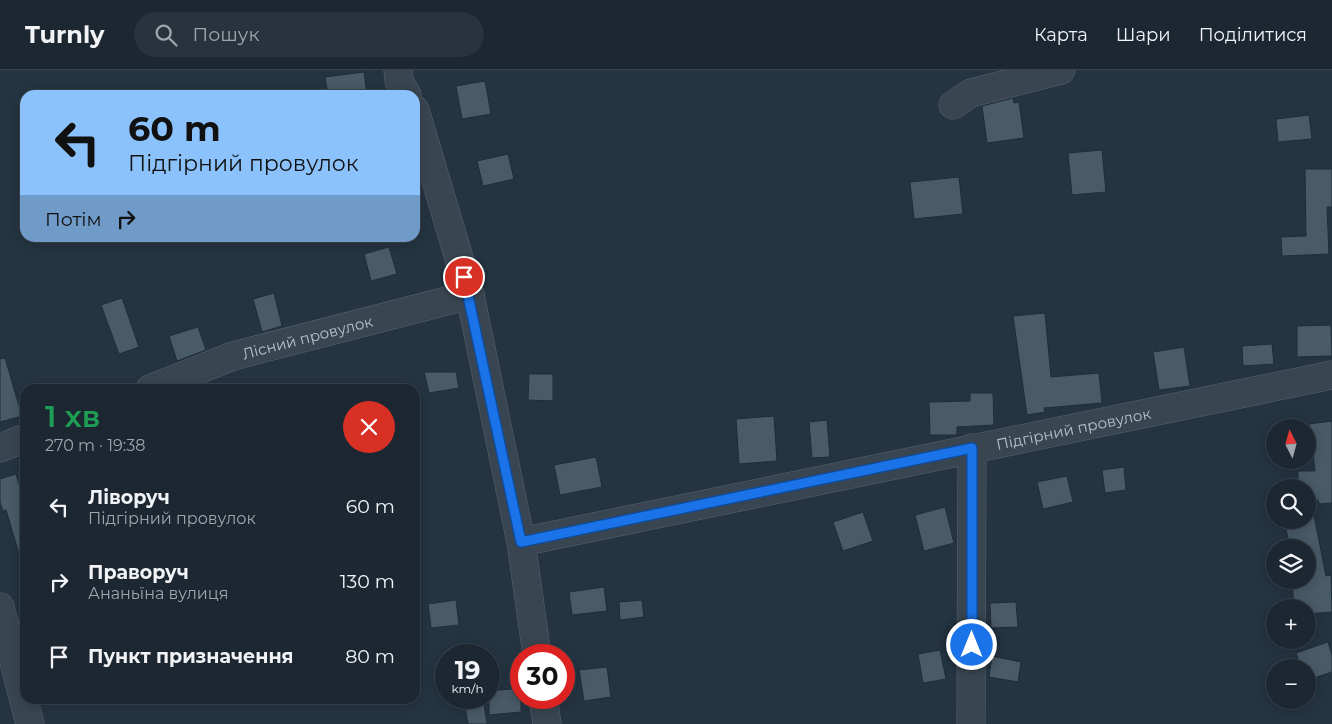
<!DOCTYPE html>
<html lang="uk">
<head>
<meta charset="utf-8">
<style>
  body { margin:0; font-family:Montserrat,sans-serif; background:#29333e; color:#f1f3f6; height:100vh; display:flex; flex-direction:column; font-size:19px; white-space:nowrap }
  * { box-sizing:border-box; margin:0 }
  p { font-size:16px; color:#a0a5ac }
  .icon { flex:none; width:28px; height:28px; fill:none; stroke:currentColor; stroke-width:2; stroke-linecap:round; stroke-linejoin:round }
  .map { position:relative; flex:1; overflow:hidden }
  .panel { position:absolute; left:20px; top:314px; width:400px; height:320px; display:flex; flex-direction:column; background:#1c2732; border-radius:15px; box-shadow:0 2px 12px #0003,0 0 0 1px #3a444d }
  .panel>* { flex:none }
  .banner { position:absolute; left:20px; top:20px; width:400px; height:152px; border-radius:15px; box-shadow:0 2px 12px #0003,0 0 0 1px #3a444d; background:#8cc2fb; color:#111; overflow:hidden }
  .needle { width:32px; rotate:354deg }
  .controls { position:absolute; left:1266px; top:349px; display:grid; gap:10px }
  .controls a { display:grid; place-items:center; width:50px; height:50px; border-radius:50%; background:#1c2732; box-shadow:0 2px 12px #0003,0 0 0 1px #3a444d; font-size:25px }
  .speed { position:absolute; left:435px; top:574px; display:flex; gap:10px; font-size:25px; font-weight:700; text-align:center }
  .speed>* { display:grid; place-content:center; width:65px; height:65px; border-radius:50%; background:#1c2732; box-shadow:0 2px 12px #0003,0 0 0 1px #3a444d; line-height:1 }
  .speed small { font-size:12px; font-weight:400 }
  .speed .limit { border:8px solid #d22; background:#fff; color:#111 }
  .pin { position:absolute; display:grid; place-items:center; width:42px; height:42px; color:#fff; margin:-21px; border:2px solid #fff; border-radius:50%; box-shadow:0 1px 5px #0007 }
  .me { position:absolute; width:55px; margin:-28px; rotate:0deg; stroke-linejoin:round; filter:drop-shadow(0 0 4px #0008) }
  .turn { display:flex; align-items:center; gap:18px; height:105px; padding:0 25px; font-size:22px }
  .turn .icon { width:65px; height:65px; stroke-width:2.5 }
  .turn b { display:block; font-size:35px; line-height:42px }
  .then { display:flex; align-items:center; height:48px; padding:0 25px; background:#0003; gap:10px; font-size:19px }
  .round { display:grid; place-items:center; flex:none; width:52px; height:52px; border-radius:26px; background:#29333e }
  .headline { display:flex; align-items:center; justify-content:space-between; height:85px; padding:0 25px }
  h1 { font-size:30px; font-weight:600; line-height:38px; color:#1e9e55 }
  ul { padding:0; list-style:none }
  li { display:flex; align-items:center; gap:15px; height:75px; padding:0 25px }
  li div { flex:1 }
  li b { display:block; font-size:19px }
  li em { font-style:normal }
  header { display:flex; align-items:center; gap:30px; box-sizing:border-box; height:70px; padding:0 25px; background:#1c2732; border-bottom:1px solid #3a444d }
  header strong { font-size:24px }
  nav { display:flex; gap:28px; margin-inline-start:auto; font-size:18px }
  .search { width:350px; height:45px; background:#29333e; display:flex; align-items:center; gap:12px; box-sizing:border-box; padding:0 18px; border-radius:28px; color:#a0a5ac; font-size:19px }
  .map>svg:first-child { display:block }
  .building { fill:#495a68; stroke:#202d39 }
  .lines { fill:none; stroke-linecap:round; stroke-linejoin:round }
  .minor-casing { stroke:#57646f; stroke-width:29 }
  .minor { stroke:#394651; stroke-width:28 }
  .route-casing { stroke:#114b97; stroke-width:12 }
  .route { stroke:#1a73e8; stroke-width:9 }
  .labels { text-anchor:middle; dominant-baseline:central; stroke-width:5; stroke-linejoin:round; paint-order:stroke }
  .street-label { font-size:15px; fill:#b6c1cc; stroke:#1e2b37 }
</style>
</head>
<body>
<header>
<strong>Turnly</strong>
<div class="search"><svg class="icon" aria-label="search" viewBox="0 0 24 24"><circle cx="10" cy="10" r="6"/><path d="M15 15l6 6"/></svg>Пошук</div>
<nav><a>Карта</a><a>Шари</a><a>Поділитися</a></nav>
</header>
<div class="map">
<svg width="1332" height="654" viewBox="0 0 1332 654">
  <rect width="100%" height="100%" fill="#253442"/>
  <!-- building -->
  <g class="building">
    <polygon points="364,2 367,25 328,25 325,7"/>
    <polygon points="485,11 491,44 462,49 456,16"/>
    <polygon points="1013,28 1014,33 1019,32 1024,68 987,73 982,36"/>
    <polygon points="1309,45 1312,69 1278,72 1276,49"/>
    <polygon points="1102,80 1106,122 1072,125 1068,83"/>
    <polygon points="508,84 514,109 483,116 477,91"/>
    <polygon points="1305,99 1332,99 1332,137 1327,137 1329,184 1282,186 1281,167 1306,166"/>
    <polygon points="959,107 963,144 914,149 910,112"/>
    <polygon points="389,177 397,204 371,211 364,184"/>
    <polygon points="274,223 282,256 262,262 253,229"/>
    <polygon points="122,228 139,277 119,284 101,235"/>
    <polygon points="1045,243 1051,307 1099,303 1102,333 1044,338 1045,342 1027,345 1013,246"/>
    <polygon points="1331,255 1332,286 1297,287 1297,256"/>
    <polygon points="198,257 206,280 177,291 169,266"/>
    <polygon points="1272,274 1274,294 1243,296 1242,276"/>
    <polygon points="1184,277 1190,316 1159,320 1153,282"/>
    <polygon points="5,288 22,346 0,352 0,289"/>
    <polygon points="424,302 456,302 459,318 429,323"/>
    <polygon points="529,304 553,304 553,331 528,330"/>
    <polygon points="970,323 993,323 994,355 957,357 957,365 930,365 929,332 970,331"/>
    <polygon points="774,346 777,391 739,394 736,349"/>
    <polygon points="827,350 830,387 812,388 809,352"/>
    <polygon points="1332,351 1332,433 1319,434 1318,430 1311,430 1326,506 1331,505 1332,542 1308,544 1308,538 1294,538 1292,510 1308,510 1308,478 1290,478 1284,450 1308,450 1308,418 1298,418 1298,401 1315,401 1309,354"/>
    <polygon points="596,387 602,417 560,425 554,395"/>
    <polygon points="1124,397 1126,420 1105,423 1102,400"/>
    <polygon points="16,404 25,433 25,486 20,487 6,440 3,441 0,432 0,409"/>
    <polygon points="1067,406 1073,432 1043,439 1037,412"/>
    <polygon points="945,437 954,473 924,481 915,445"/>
    <polygon points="863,442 873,471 843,481 833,452"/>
    <polygon points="604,517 607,541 572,545 569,522"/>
    <polygon points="456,530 459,555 431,558 428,534"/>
    <polygon points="642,530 644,547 620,550 619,532"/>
    <polygon points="1016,532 1018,557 991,558 990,533"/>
    <polygon points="1328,572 1332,585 1332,602 1308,610 1308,598 1301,598 1296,583"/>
    <polygon points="940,580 946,609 923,613 918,584"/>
    <polygon points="992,586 1021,592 1018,612 989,607"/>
    <polygon points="607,597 611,627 584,631 579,600"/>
    <polygon points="521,618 521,642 489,645 489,621"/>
    <polygon points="484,634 487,654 468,654 465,637"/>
  </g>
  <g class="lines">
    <defs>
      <g id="minor">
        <polyline points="398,0 399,11 407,25"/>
        <polyline points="953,35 971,23 1061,0"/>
        <polyline points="415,40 470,225 521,472 537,585"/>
        <path id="s1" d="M 150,319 L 233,286 L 470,225"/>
        <polyline points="0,378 25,368"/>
        <path id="s2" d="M 521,472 L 1332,305"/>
        <polyline points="0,537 30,654"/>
        <polyline points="543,628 547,654"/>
        <polyline points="971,654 972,378"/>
      </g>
    </defs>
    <!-- minor casing -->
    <use href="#minor" class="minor-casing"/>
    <!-- minor -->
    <use href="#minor" class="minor"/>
  </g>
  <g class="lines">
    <defs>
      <polyline id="route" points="464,207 521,472 972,378 972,575"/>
    </defs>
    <!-- route casing -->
    <use href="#route" class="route-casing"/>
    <!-- route -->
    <use href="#route" class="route"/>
  </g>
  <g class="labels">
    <!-- street labels -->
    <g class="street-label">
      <text stroke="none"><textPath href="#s1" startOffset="166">Лісний провулок</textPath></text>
      <text stroke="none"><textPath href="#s2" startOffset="564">Підгірний провулок</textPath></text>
    </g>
  </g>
</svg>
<div class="controls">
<a><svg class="needle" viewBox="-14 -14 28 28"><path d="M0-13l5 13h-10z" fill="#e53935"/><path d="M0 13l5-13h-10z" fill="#a0a5ac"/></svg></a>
<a><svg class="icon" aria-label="search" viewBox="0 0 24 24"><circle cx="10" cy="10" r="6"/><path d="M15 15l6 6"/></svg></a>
<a><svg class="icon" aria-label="layers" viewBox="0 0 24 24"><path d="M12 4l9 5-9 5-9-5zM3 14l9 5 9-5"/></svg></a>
<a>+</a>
<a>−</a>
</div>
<div class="speed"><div>19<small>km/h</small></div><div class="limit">30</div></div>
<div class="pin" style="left:464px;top:207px;background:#d93025"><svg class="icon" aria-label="arrive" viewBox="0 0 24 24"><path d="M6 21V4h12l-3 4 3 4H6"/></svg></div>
<svg class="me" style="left:972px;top:575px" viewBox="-20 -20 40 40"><circle r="17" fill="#1a73e8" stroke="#fff" stroke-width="3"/><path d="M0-11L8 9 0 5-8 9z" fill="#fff"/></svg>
<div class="banner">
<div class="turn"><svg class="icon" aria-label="left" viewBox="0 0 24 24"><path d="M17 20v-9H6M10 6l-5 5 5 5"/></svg><div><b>60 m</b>Підгірний провулок</div></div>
<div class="then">Потім<svg class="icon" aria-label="right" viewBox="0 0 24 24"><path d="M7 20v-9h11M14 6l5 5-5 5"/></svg></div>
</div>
<section class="panel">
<div class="headline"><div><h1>1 хв</h1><p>270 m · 19:38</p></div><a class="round" style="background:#d93025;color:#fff"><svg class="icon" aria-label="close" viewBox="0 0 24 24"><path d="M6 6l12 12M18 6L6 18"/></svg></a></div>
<ul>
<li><svg class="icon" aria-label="left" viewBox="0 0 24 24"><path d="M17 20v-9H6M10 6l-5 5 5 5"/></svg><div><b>Ліворуч</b><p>Підгірний провулок</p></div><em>60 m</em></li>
<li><svg class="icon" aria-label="right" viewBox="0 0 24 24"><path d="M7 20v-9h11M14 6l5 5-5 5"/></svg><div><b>Праворуч</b><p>Ананьїна вулиця</p></div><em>130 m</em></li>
<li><svg class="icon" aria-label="arrive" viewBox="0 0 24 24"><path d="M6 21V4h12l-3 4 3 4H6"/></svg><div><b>Пункт призначення</b></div><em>80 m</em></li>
</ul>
</section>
</div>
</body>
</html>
